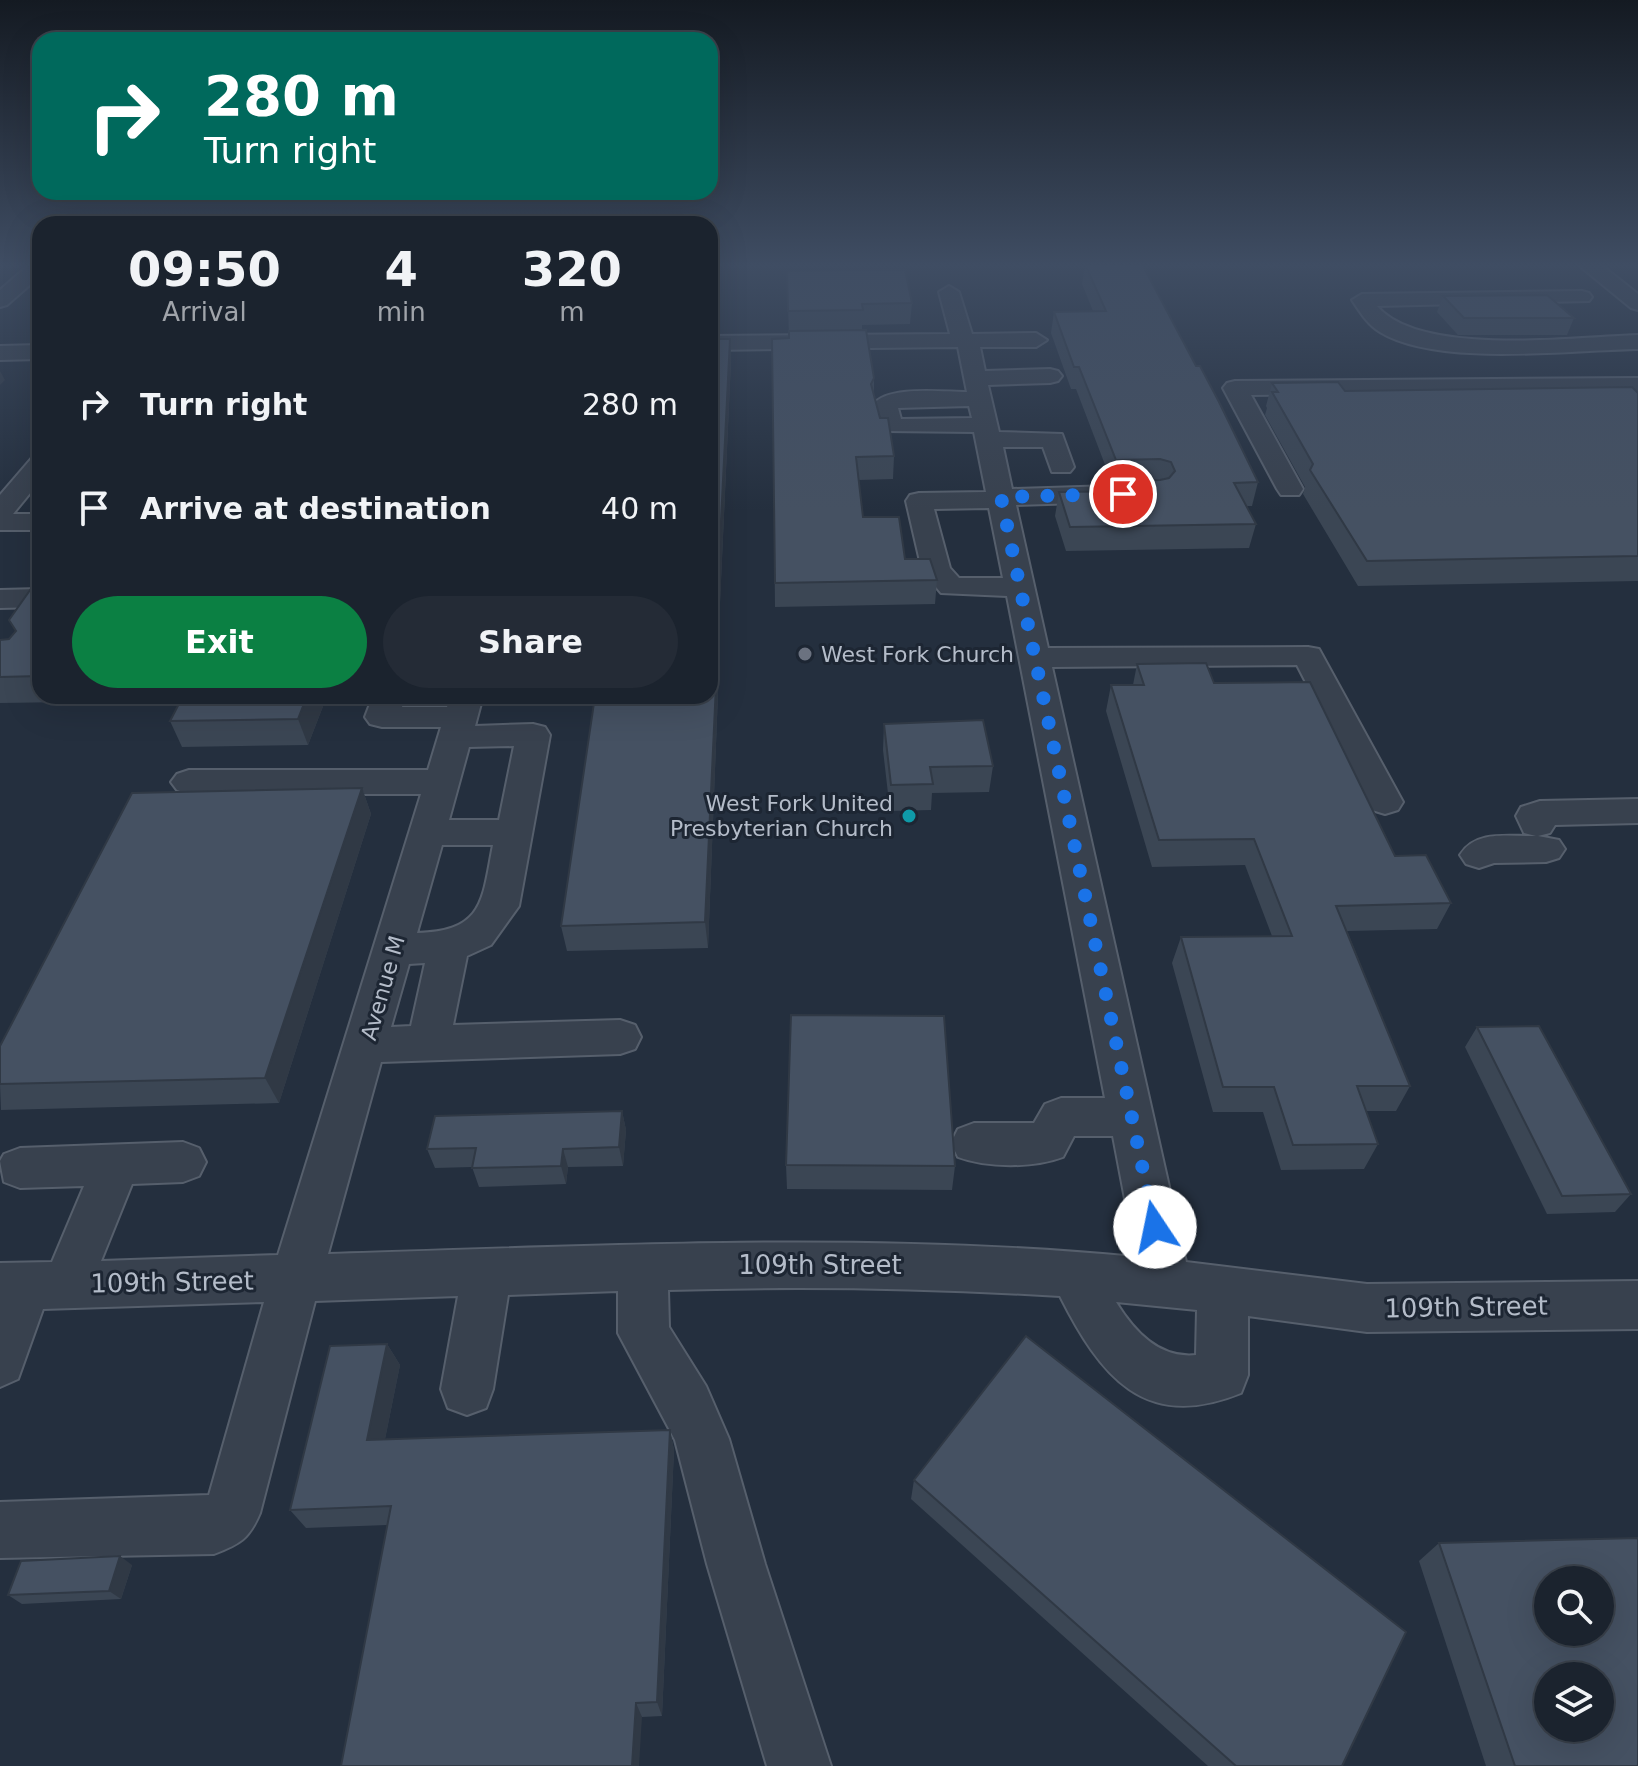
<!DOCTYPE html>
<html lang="en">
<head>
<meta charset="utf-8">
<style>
  body { margin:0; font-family:"DejaVu Sans",sans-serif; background:#242b36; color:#f1f3f6; height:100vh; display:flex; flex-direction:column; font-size:30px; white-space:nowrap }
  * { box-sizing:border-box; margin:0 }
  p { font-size:26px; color:#a0a4aa }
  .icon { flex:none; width:44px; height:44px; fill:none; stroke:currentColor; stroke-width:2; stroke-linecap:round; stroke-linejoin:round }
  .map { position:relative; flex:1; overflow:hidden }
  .drawer { position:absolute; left:32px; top:216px; width:686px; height:488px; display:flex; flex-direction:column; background:#1b232e; border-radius:24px; box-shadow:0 8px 32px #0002,0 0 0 2px #39404a }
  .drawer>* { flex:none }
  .banner { position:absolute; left:32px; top:32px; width:686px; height:168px; border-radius:24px; box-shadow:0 8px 32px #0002,0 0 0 2px #39404a; background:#00695c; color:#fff; overflow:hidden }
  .controls { position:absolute; left:1534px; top:1566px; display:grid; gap:16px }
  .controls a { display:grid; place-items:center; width:80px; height:80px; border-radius:50%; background:#1b232e; box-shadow:0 8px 32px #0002,0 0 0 2px #39404a; font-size:40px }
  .pin { position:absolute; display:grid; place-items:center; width:68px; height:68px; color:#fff; margin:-34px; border:4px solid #fff; border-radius:50%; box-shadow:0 2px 8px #0007 }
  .me { position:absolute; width:88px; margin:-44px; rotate:349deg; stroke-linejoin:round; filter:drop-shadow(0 0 6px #0008) }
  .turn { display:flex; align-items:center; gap:28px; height:168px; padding:0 40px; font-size:36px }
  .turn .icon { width:104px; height:104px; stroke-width:2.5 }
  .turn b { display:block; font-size:56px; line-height:68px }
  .eta { display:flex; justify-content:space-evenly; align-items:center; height:136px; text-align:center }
  .eta b { font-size:48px; font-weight:700; line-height:56px }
  .action { display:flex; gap:16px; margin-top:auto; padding:16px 40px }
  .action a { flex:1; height:92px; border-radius:48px; background:#0b8043; color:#fff; font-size:32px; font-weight:700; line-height:92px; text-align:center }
  .action a+a { background:#242b36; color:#f1f3f6 }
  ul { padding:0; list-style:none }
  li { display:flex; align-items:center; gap:24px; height:104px; padding:0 40px }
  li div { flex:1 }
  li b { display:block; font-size:30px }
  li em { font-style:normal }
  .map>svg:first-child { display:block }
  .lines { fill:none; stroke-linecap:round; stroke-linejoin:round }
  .minor-casing { stroke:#565f6c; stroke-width:4 }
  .minor { fill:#38414e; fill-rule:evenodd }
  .wall { fill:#3b4654 }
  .shaded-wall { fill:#303945 }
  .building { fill:#455162; stroke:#303945; stroke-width:2; fill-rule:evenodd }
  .route { stroke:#1a73e8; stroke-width:14; stroke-dasharray:0 25.2 }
  .worship-dot { fill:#6b7280; stroke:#1d2633; stroke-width:3 }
  .culture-dot { fill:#0f9aa8; stroke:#1d2633; stroke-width:3 }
  .labels { text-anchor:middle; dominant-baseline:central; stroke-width:6; stroke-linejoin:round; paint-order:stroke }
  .poi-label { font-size:22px; fill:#b4bcc9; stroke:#1d2633; text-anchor:start }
  .street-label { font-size:22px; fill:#b4bcc9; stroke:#1d2633 }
  .near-street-label { font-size:26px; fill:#b4bcc9; stroke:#1d2633 }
</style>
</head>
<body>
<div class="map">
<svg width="1638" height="1766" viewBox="0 0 1638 1766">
  <rect width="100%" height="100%" fill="#242f3e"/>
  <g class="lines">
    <defs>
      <g id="minor">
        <polygon points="31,263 40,263 40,276 7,305 0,307 0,290"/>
        <polygon points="1576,263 1599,263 1638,294 1638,310 1631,308"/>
        <path d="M 949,286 L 959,292 L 972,334 L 1036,333 L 1047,340 L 1036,347 L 980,347 L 985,371 L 1050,369 L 1058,371 L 1062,376 L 1058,381 L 1050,383 L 988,385 L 999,432 L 1062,434 L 1074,467 L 1070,472 L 1052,472 L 1043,447 L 1003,447 L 1012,489 L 1111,486 L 1120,488 L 1124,494 L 1120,500 L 1111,502 L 1016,505 L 1048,648 L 1308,647 L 1319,649 L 1403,802 L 1398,810 L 1385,814 L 1372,810 L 1297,665 L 1052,667 L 1186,1262 L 1367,1284 L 1638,1281 L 1638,1329 L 1367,1332 L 1248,1316 L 1248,1375 L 1241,1393 C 1144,1433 1100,1375 1060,1296 C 929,1288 799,1286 668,1290 L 669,1327 L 706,1386 L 729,1439 L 765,1564 L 831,1766 L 767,1766 L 707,1564 L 675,1440 L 618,1333 L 618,1291 L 508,1295 L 493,1389 L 486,1408 L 467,1415 L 448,1408 L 441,1389 L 458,1296 L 315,1301 L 260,1513 C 249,1539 240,1544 214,1554 L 0,1558 L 0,1502 L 209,1495 L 264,1302 L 43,1309 L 18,1379 L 0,1387 L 0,1263 L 52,1262 L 84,1186 L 20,1188 L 4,1182 L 0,1161 L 4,1154 L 20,1148 L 183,1142 L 199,1148 L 206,1162 L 199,1176 L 183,1182 L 132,1184 L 101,1261 L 278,1255 L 421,794 L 189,794 L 177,790 L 171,782 L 177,774 L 189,770 L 428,770 L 441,727 L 382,727 L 370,724 L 365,717 L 373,696 L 405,696 L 402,707 L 447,707 L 451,696 L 483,696 L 475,726 L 533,724 L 545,727 L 550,735 L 519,906 L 491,945 L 467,956 L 453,1025 L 620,1020 L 635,1025 L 641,1037 L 635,1049 L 620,1054 L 381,1062 L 328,1254 C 597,1246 867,1231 1136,1257 L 1113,1136 L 1074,1136 L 1063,1157 C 1034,1168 987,1168 958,1157 L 951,1143 L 958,1129 L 974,1123 L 1034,1123 L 1045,1104 L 1061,1098 L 1105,1098 L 1007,596 L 941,593 L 922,570 L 906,501 L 910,495 L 919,493 L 986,492 L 974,432 L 886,431 L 878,424 L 873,405 C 887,385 943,392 967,392 L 958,347 L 710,350 L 710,336 L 950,334 L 939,292 ZM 969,406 L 972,418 L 901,419 L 898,408 ZM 989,508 L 1003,578 L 959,578 L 950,568 L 934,509 ZM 514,746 L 499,820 L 449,820 L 469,747 ZM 442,845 L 493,845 C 482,901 484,931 417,933 ZM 425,963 L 411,1026 L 391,1027 L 409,964 ZM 1116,1302 L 1197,1310 L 1196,1355 C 1159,1359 1134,1331 1116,1302 Z"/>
        <path d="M 1582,291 L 1589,293 L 1592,297 L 1589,301 L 1377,306 C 1420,357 1574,337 1638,335 L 1638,349 C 1571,350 1437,367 1380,332 C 1368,325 1360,312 1352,300 L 1362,294 Z"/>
        <polygon points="40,345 40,359 0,360 0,346"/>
        <polygon points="1638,378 1638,392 1251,395 1303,489 1299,495 1281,495 1277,489 1223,388 1227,383 1235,381"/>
        <polygon points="40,456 40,481 13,514 40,514 40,530 0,530 0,495 31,459"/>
        <polygon points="40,589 40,607 0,608 0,590"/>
        <path d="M 1638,799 L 1638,823 L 1555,825 L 1550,833 L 1538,836 L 1559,840 L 1565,849 L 1559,858 L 1546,862 L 1494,863 L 1479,868 L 1466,864 L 1460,855 C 1476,829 1510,837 1536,836 L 1524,833 L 1516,816 L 1521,807 L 1540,801 Z"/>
      </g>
    </defs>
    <!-- minor casing -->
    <use href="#minor" class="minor-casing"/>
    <!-- minor -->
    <use href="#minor" class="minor"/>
  </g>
  <!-- wall -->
  <g class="wall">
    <polygon points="1085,264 1258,482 1252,506 1246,506 1256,524 1249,548 1066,551 1055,516 1059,492 1123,491 1125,483 1112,483 1076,389 1071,389 1051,333 1054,312 1093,311 1082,284"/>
    <polygon points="787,271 912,303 910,324 862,325 862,330 874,378 874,395 880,418 894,456 893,479 859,480 863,517 905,559 937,580 935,604 775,607 772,339 789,338"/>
    <polygon points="1443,296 1574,318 1567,335 1458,335 1437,312"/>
    <polygon points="730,339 731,361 718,647 719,668 708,948 567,951 561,926"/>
    <polygon points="1272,383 1345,391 1638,393 1638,581 1358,586 1303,494 1305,487 1265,415 1267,408 1266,406"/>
    <polygon points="40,576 40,696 139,696 137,701 0,703 0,640 9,639 16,632 9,620"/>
    <polygon points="1137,664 1214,683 1395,856 1451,903 1437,929 1347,931 1410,1086 1396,1111 1366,1111 1378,1144 1364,1169 1281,1170 1263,1112 1213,1112 1172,963 1181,937 1272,936 1245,865 1152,867 1106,711 1111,685 1133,685"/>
    <polygon points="327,696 308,745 182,747 170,721"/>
    <polygon points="884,724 993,766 989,792 932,793 931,810 890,811 883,750"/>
    <polygon points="362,788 371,814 279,1103 1,1110 0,1084"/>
    <polygon points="1477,1027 1631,1194 1615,1212 1547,1214 1465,1047"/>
    <polygon points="622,1111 626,1130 623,1166 568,1167 566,1184 479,1187 472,1167 435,1168 427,1149"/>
    <polygon points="786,1165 955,1166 952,1190 787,1189"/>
    <polygon points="387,1344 400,1365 385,1439 670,1430 674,1450 662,1716 642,1717 387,1525 306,1528 290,1510"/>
    <polygon points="914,1480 1342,1766 1208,1766 911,1499"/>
    <polygon points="1439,1543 1638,1766 1486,1766 1419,1561"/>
    <polygon points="132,1565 121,1599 22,1604 8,1595"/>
  </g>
  <!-- shaded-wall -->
  <g class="shaded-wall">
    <polygon points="730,339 731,361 718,647 719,668 708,948 705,922 715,642"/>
    <polygon points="0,371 5,380 0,385"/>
    <polygon points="307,696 327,696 308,745 298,719"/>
    <polygon points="362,788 371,814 279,1103 265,1078"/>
    <polygon points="622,1111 626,1130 623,1166 619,1147"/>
    <polygon points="563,1149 568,1167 566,1184 561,1166"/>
    <polygon points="387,1344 400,1365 381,1459 367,1440"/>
    <polygon points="670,1430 674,1450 662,1716 657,1702"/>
    <polygon points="120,1556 132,1565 121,1599 109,1591"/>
    <polygon points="636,1703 642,1717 639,1766 632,1766"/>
  </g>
  <!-- building -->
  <g class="building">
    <polygon points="1085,264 1142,264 1196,366 1200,366 1219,402 1258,482 1234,483 1256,524 1070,527 1059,492 1129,491 1125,482 1160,480 1169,478 1175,471 1171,462 1160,459 1116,460 1079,367 1074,367 1054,312 1106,311"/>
    <polygon points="905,270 912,303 862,304 863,310 788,311 787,271"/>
    <polygon points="1547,295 1574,318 1464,318 1443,296"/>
    <polygon points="866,330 874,378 871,384 880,418 888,418 894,456 856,457 863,517 899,517 905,559 930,559 937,580 775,583 772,339 789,338 789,331"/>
    <polygon points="710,339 730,339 715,642 718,642 705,922 561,926 595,696 710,696"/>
    <polygon points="1338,382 1345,391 1632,387 1638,393 1638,556 1367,561 1310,470 1313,464 1272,392 1278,392 1272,383"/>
    <polygon points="40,576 40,676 0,677 0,640 9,639 16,631 9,620"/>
    <polygon points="1206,663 1214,683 1310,682 1395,856 1426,855 1451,903 1336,906 1410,1086 1357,1086 1378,1144 1293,1145 1274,1087 1223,1087 1181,937 1292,936 1254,839 1159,840 1111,685 1144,685 1137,664"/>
    <polygon points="183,696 307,696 298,719 170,721"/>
    <polygon points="983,720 993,766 930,767 933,784 891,785 884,724"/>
    <polygon points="362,788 265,1078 0,1084 0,1046 132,793"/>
    <polygon points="791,1015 944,1016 955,1166 786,1165"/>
    <polygon points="1539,1026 1631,1194 1562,1196 1477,1027"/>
    <polygon points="622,1111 619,1147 563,1149 561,1166 472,1168 476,1148 427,1149 435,1116"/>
    <polygon points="1026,1336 1406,1632 1342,1766 1236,1766 914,1480"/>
    <polygon points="387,1344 367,1440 670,1430 657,1702 636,1703 632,1766 341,1766 391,1506 290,1510 330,1346"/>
    <path d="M 1638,1538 L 1638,1766 L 1515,1766 L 1439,1543 ZM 1548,1580 L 1600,1580 L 1600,1632 L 1548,1632 ZM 1548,1676 L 1600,1676 L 1600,1728 L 1548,1728 Z"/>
    <polygon points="120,1556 109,1591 8,1595 21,1561"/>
  </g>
  <!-- sky -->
  <linearGradient id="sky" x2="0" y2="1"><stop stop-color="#141a22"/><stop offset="0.52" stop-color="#3f4d63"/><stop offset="1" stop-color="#3f4d63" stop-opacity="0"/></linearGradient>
  <rect width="1638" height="510" fill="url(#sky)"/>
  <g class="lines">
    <!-- route -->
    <polyline class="route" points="1123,494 1001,497 1155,1227"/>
  </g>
  <!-- markers -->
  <circle class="worship-dot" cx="805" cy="654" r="8"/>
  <circle class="culture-dot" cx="909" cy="816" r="8"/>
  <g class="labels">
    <!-- poi labels -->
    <g class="poi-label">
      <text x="821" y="654">West Fork Church</text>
      <text x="893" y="803" text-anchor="end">West Fork United<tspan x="893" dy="25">Presbyterian Church</tspan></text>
    </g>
    <!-- street labels -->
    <g class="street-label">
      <text transform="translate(383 988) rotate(-74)">Avenue M</text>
    </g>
    <!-- near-street labels -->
    <g class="near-street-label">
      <text x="820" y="1265">109th Street</text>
      <text transform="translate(172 1282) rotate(-1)">109th Street</text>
      <text transform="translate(1466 1307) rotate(-1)">109th Street</text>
    </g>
  </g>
</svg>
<div class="controls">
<a><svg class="icon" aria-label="search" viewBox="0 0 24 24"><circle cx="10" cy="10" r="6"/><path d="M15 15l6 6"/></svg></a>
<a><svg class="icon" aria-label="layers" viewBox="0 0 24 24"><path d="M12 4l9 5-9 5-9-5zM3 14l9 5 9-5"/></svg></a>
</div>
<div class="pin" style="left:1123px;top:494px;background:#d93025"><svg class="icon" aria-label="arrive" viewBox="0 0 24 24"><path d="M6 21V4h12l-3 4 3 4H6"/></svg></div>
<svg class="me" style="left:1155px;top:1227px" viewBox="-20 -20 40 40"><circle r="19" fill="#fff"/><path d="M0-13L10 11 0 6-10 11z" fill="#1a73e8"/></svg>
<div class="banner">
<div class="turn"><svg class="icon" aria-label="right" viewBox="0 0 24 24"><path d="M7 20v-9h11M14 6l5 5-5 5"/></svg><div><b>280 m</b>Turn right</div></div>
</div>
<section class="drawer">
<div class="eta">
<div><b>09:50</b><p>Arrival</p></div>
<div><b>4</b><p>min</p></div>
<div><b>320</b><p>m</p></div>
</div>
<ul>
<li><svg class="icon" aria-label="right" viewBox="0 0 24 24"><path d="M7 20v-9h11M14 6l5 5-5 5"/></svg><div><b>Turn right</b></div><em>280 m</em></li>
<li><svg class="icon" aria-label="arrive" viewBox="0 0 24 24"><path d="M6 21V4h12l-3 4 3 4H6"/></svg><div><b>Arrive at destination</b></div><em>40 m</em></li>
</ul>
<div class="action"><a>Exit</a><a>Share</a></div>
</section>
</div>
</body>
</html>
